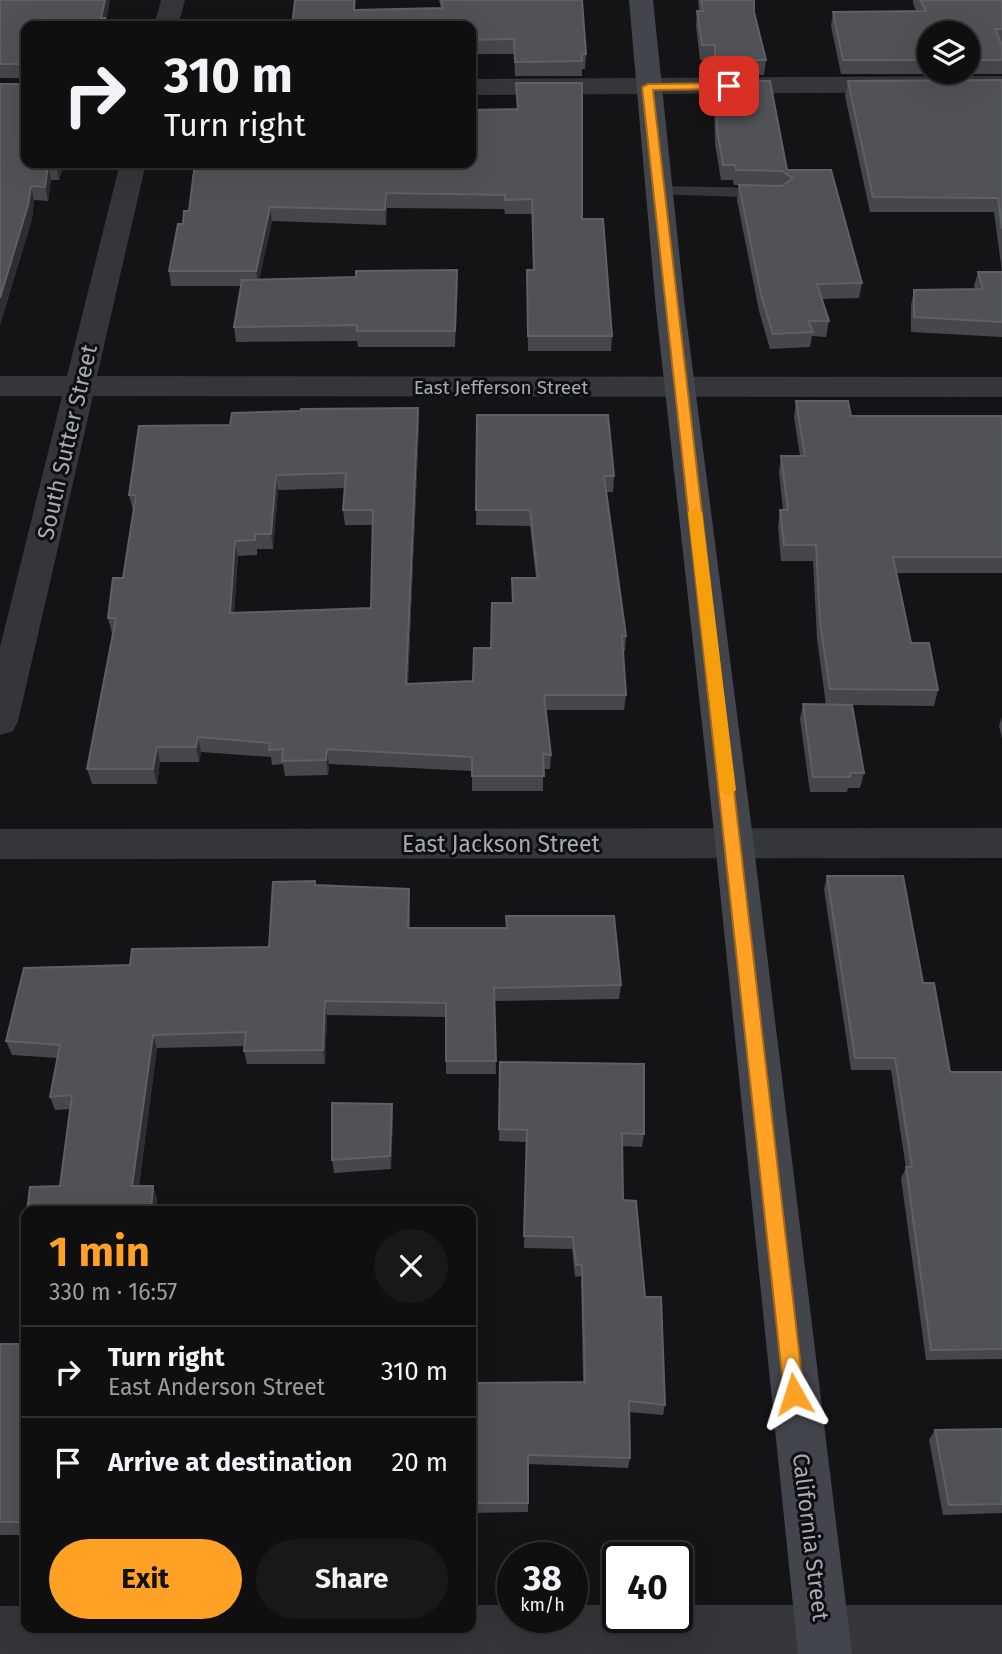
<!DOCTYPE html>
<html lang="en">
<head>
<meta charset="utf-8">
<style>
  body { margin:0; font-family:"Fira Sans",sans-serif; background:#181819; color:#f1f3f6; height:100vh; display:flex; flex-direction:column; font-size:26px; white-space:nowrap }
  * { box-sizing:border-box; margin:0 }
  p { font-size:23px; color:#9b9c9f }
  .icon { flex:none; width:38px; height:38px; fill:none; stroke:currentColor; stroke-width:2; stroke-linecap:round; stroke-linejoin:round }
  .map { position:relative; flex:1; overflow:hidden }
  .drawer { position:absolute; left:21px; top:1206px; width:455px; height:427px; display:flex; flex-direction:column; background:#0f0f10; border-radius:14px; box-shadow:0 7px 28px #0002,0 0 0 2px #2f2f30 }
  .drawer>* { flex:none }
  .hud { position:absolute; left:21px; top:21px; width:455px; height:147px; border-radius:14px; box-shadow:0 7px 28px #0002,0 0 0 2px #2f2f30; background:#0f0f10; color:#f1f3f6; overflow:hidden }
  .buttons { position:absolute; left:917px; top:21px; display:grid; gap:14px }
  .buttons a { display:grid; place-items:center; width:63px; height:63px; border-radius:50%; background:#0f0f10; box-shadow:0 7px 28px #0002,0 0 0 2px #2f2f30; font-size:35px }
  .speed { position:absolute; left:497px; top:1542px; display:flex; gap:14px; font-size:35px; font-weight:700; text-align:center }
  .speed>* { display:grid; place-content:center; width:91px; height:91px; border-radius:50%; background:#0f0f10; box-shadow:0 7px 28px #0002,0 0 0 2px #2f2f30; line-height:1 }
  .speed small { font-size:18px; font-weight:400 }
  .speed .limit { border:4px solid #111; border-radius:10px; background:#fff; color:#111 }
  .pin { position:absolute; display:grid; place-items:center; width:60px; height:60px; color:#fff; margin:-30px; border-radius:14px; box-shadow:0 4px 10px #0006 }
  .me { position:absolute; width:77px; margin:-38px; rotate:354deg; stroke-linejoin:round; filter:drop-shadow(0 0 5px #0008) }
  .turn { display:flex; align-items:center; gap:24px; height:147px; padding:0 28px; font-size:32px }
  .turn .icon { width:91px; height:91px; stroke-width:2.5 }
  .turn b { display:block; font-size:49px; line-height:60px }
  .round { display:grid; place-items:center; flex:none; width:74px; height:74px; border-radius:37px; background:#181819 }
  .overview { display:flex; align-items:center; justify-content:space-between; height:119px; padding:0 28px }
  h1 { font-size:42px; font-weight:700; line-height:52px; color:#fea124 }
  .button { display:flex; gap:14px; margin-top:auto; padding:14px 28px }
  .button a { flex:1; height:80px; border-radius:42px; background:#fea124; color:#111; font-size:28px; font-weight:700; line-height:80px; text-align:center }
  .button a+a { background:#181819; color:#f1f3f6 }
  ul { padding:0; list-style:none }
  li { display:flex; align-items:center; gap:21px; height:91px; padding:0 28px; border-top:2px solid #2f2f30 }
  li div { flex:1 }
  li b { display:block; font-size:26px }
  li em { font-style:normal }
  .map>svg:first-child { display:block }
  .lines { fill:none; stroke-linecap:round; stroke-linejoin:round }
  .lane { fill:#35363b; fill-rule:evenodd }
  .street { fill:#35363b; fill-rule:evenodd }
  .secondary { fill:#42454b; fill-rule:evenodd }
  .wall { fill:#45474b; fill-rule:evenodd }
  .shaded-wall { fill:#2d2e31 }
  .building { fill:#505257; stroke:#5d6066; stroke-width:2; fill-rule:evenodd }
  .route { fill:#fea124; stroke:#a56917; stroke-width:2 }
  .slow { fill:#f59e0b }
  .labels { text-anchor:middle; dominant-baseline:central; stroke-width:6; stroke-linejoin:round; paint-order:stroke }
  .far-street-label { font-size:19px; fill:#a5acb7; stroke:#0f0f11 }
  .street-label { font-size:23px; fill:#a5acb7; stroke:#0f0f11 }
</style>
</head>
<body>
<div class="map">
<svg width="1002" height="1654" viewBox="0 0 1002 1654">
  <rect width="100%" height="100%" fill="#141416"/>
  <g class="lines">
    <!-- lane -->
    <polygon class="lane" points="659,186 768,188 776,193 768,198 653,194 651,191 653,188"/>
    <!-- street -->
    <g class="street">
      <polygon points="161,0 185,0 178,26 154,26"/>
      <polygon points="1002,76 1002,92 471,95 471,79"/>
      <polygon points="120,163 146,163 97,376 1002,377 1002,397 93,396 18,721 13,731 0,735 0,647 62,396 0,396 0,376 67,376"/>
      <polygon points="1002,828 1002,858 0,859 0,829"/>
      <polygon points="471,1605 513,1605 513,1617 572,1617 572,1605 618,1605 618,1617 677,1617 677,1605 1002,1605 1002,1654 0,1654 0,1606 26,1606 26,1628 471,1628"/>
    </g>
    <!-- secondary -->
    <polygon class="secondary" points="629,0 653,0 685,309 751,823 852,1654 798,1654 713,823 656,309"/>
  </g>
  <!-- wall -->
  <g class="wall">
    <polygon points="0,0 110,0 106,21 26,26 64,163 59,180 51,180 48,201 34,200 32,219 0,325 0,84 25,84 25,78 0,78"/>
    <polygon points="356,0 355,10 441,8 439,0 582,0 586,54 585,69 582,69 582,76 515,76 514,54 471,54 471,26 292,26"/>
    <polygon points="698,0 754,0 754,12 766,60 764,75 714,75 713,60 700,60 696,26 697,11 699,11"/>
    <path d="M 913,0 L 1002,0 L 1002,43 L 1001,43 L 1002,46 L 1002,74 L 841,74 L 831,26 L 833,12 L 916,11 L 913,3 ZM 929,33 L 968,33 L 968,72 L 929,72 Z"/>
    <polygon points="1002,80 1002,337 911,332 911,305 914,290 975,289 974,286 978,272 1002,272 994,212 870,212 845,96 848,81"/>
    <polygon points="716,81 787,170 862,283 859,298 822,299 829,321 826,337 812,336 810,347 770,349 759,311 737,200 739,185 734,185 733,180 721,180 715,144 714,96"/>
    <polygon points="516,83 582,219 612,336 611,351 528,351 527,285 533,270 532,214 505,214 504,209 387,208 386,225 272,221 259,279 356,277 457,270 455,347 358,347 357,341 236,342 234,327 241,286 171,286 169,271 183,224 189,211 517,109"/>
    <polygon points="796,401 851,416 1002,416 1002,573 897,573 911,643 938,690 934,706 852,705 864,773 860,788 848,788 847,792 810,792 800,719 803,704 826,705 817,639 813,561 781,561 778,526 780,510 783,510 779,472 781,456 800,456 794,417"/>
    <path d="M 418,408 L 419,424 L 408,684 L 473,681 L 512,603 L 512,578 L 536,578 L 530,526 L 476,525 L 477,415 L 614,476 L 613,492 L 606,492 L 626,636 L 625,651 L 623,651 L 626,695 L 624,710 L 546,710 L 551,755 L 550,769 L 543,769 L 543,791 L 472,791 L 472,771 L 329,764 L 328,775 L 285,776 L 283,764 L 272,765 L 271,757 L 201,752 L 199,762 L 160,762 L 157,784 L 92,784 L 87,769 L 113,633 L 112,633 L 108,618 L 123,578 L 134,511 L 133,511 L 129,495 L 230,425 ZM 345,488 L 343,510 L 345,525 L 373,525 L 371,608 L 234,613 L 238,556 L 257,555 L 257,549 L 273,549 L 278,490 Z"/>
    <polygon points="1002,717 1002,739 999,726"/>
    <polygon points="827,876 923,983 950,1072 1002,1072 1002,1359 926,1360 901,1178 906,1168 891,1070 851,1070 824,889"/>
    <polygon points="315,881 316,885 410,903 410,928 506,928 506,916 621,985 619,999 495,1001 496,1074 446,1074 446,1017 327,1015 325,1064 247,1064 244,1051 244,1046 157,1048 139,1186 157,1198 156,1211 27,1211 60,1186 71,1109 55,1110 50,1097 58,1058 12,1055 6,1041 130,965 269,947"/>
    <polygon points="500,1062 644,1134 642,1147 622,1146 623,1200 645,1297 665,1405 663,1415 629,1412 630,1458 628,1468 528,1464 528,1512 471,1513 471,1383 583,1382 581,1276 575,1277 572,1249 524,1248 526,1142 499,1141"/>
    <polygon points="393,1117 391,1169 334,1173 332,1160"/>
    <polygon points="26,1218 26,1264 22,1255"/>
    <rect x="0" y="1344" width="26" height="191"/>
    <polygon points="1002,1429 1002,1513 943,1515 929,1440 935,1430"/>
  </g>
  <!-- shaded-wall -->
  <g class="shaded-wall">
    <polygon points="105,0 110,0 106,21 107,26 103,26 101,18"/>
    <polygon points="57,163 64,163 59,180 56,166"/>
    <polygon points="48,166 51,180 48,201 45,187"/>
    <polygon points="31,186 34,200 32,219 0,325 0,298"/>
    <polygon points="386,193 387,208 386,225 385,210"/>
    <polygon points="270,207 272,221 258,286 256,271"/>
    <polygon points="457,270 458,286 455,347 455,331"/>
    <polygon points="418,408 419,424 407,699 406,684"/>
    <polygon points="276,475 278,490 273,549 271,534"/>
    <polygon points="235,541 238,556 233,628 230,613"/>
    <polygon points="198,737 201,752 199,762 196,747"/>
    <polygon points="157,747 160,762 157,784 153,769"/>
    <polygon points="327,749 329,764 328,775 326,760"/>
    <polygon points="409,889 410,903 409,942 408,928"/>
    <polygon points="325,1001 327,1015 325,1064 323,1050"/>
    <polygon points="153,1035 157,1048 137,1198 132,1186"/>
    <polygon points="392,1104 393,1117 391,1169 390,1156"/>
    <polygon points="153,1186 157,1198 156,1211 151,1211"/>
  </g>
  <!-- building -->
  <g class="building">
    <polygon points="0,0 105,0 101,18 105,18 103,26 26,26 26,163 57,163 56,166 48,166 45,187 31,186 28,205 0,298 0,84 25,84 25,64 0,64"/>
    <polygon points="295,0 354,0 354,10 443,8 441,0 582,0 586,54 582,54 582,61 515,62 514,39 471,40 471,26 292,26"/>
    <polygon points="701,0 754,0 754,12 766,60 715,60 715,45 702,45 697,11 703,11"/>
    <polygon points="920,0 1002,0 1002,29 995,29 1002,46 1002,60 968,60 968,33 929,33 929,60 843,60 833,12 926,11"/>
    <polygon points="1002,80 1002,229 998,198 873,197 848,81"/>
    <polygon points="716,81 770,81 787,170 831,170 862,283 817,284 829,321 808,321 813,332 773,334 761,295 739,185 782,186 793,178 782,171 736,170 735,165 723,165 717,129"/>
    <polygon points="516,83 582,83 582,219 603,219 612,336 528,336 527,270 534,270 532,199 505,200 505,195 386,193 385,210 270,207 256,271 169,271 178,224 183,224 184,211 189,211 195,163 471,163 471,110 518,109"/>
    <polygon points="457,270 455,331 357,331 357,325 234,327 242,280 356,277 356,271"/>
    <polygon points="978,272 1002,272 1002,322 914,317 914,290 983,289"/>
    <polygon points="796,401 848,401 851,416 1002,416 1002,557 893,557 911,643 929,643 938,690 830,689 820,623 816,545 784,545 780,510 788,510 781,456 805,456"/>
    <path d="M 418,408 L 406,684 L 473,681 L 474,648 L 491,648 L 492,603 L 513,603 L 512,578 L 538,578 L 530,510 L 476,510 L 477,415 L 608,415 L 614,476 L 604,476 L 626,636 L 622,636 L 626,695 L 544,695 L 551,755 L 543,754 L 544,776 L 472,776 L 472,757 L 327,749 L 326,760 L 282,761 L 283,749 L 269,750 L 270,743 L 198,737 L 196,747 L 157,747 L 153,769 L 87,769 L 116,618 L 108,618 L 113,578 L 123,578 L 136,495 L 129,495 L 139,426 L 230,425 L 232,413 L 300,411 L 301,409 ZM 346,473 L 343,510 L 373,510 L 371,608 L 230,613 L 235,541 L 255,540 L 255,534 L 271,534 L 276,475 Z"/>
    <polygon points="803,704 852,705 864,773 850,773 850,777 813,777"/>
    <polygon points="827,876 903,876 923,983 934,983 950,1072 1002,1072 1002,1349 931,1350 906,1167 912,1167 895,1058 855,1058"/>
    <polygon points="315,881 315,885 409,889 408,928 507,928 506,916 614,916 621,985 494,988 496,1061 446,1061 446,1003 325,1001 323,1050 244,1051 246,1032 153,1035 132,1186 153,1186 151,1211 27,1211 30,1187 60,1186 72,1095 50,1097 60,1045 6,1041 24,968 130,965 132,949 269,947 273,882"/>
    <polygon points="500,1062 644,1064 644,1134 622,1133 623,1200 636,1201 645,1297 661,1297 665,1405 629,1401 630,1458 528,1455 528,1503 471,1503 471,1383 585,1382 582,1265 576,1265 573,1237 524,1236 527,1130 499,1129"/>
    <polygon points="332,1103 392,1104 390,1156 332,1160"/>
    <polygon points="26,1218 26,1255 22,1255"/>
    <rect x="0" y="1344" width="26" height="178"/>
    <polygon points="1002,1429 1002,1504 949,1505 935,1430"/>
  </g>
  <!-- route -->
  <polygon class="route" points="729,83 735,86 733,89 653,90 804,1394 801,1401 794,1404 787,1401 784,1394 642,87 648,84"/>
  <!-- slow -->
  <polygon class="slow" points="695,508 702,512 736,790 728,796 720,790 688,512"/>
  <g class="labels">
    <!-- far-street labels -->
    <g class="far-street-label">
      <text x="501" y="387">East Jefferson Street</text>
    </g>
    <!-- street labels -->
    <g class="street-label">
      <text transform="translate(67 442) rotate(-77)">South Sutter Street</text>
      <text x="501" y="844">East Jackson Street</text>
      <text transform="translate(811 1537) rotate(83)">California Street</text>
    </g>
  </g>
</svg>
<div class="buttons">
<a><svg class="icon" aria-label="layers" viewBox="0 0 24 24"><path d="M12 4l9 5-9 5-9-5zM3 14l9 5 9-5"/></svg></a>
</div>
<div class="speed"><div>38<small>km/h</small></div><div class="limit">40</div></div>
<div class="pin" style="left:729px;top:86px;background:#d93025"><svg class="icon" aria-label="arrive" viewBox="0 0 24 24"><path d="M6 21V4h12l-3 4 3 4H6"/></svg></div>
<svg class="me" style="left:794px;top:1394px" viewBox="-20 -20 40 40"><path d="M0-17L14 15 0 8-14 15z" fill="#fea124" stroke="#fff" stroke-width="4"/></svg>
<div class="hud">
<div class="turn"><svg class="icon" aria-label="right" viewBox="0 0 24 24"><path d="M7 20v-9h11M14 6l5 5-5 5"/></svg><div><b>310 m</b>Turn right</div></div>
</div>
<section class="drawer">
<div class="overview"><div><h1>1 min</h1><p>330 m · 16:57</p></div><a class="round"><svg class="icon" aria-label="close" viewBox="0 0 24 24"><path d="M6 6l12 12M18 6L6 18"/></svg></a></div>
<ul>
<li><svg class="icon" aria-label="right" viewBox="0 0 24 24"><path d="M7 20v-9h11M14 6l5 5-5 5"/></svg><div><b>Turn right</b><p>East Anderson Street</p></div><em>310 m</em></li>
<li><svg class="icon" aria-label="arrive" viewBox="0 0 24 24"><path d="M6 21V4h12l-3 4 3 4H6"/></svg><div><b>Arrive at destination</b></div><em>20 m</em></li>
</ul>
<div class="button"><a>Exit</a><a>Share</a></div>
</section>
</div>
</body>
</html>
